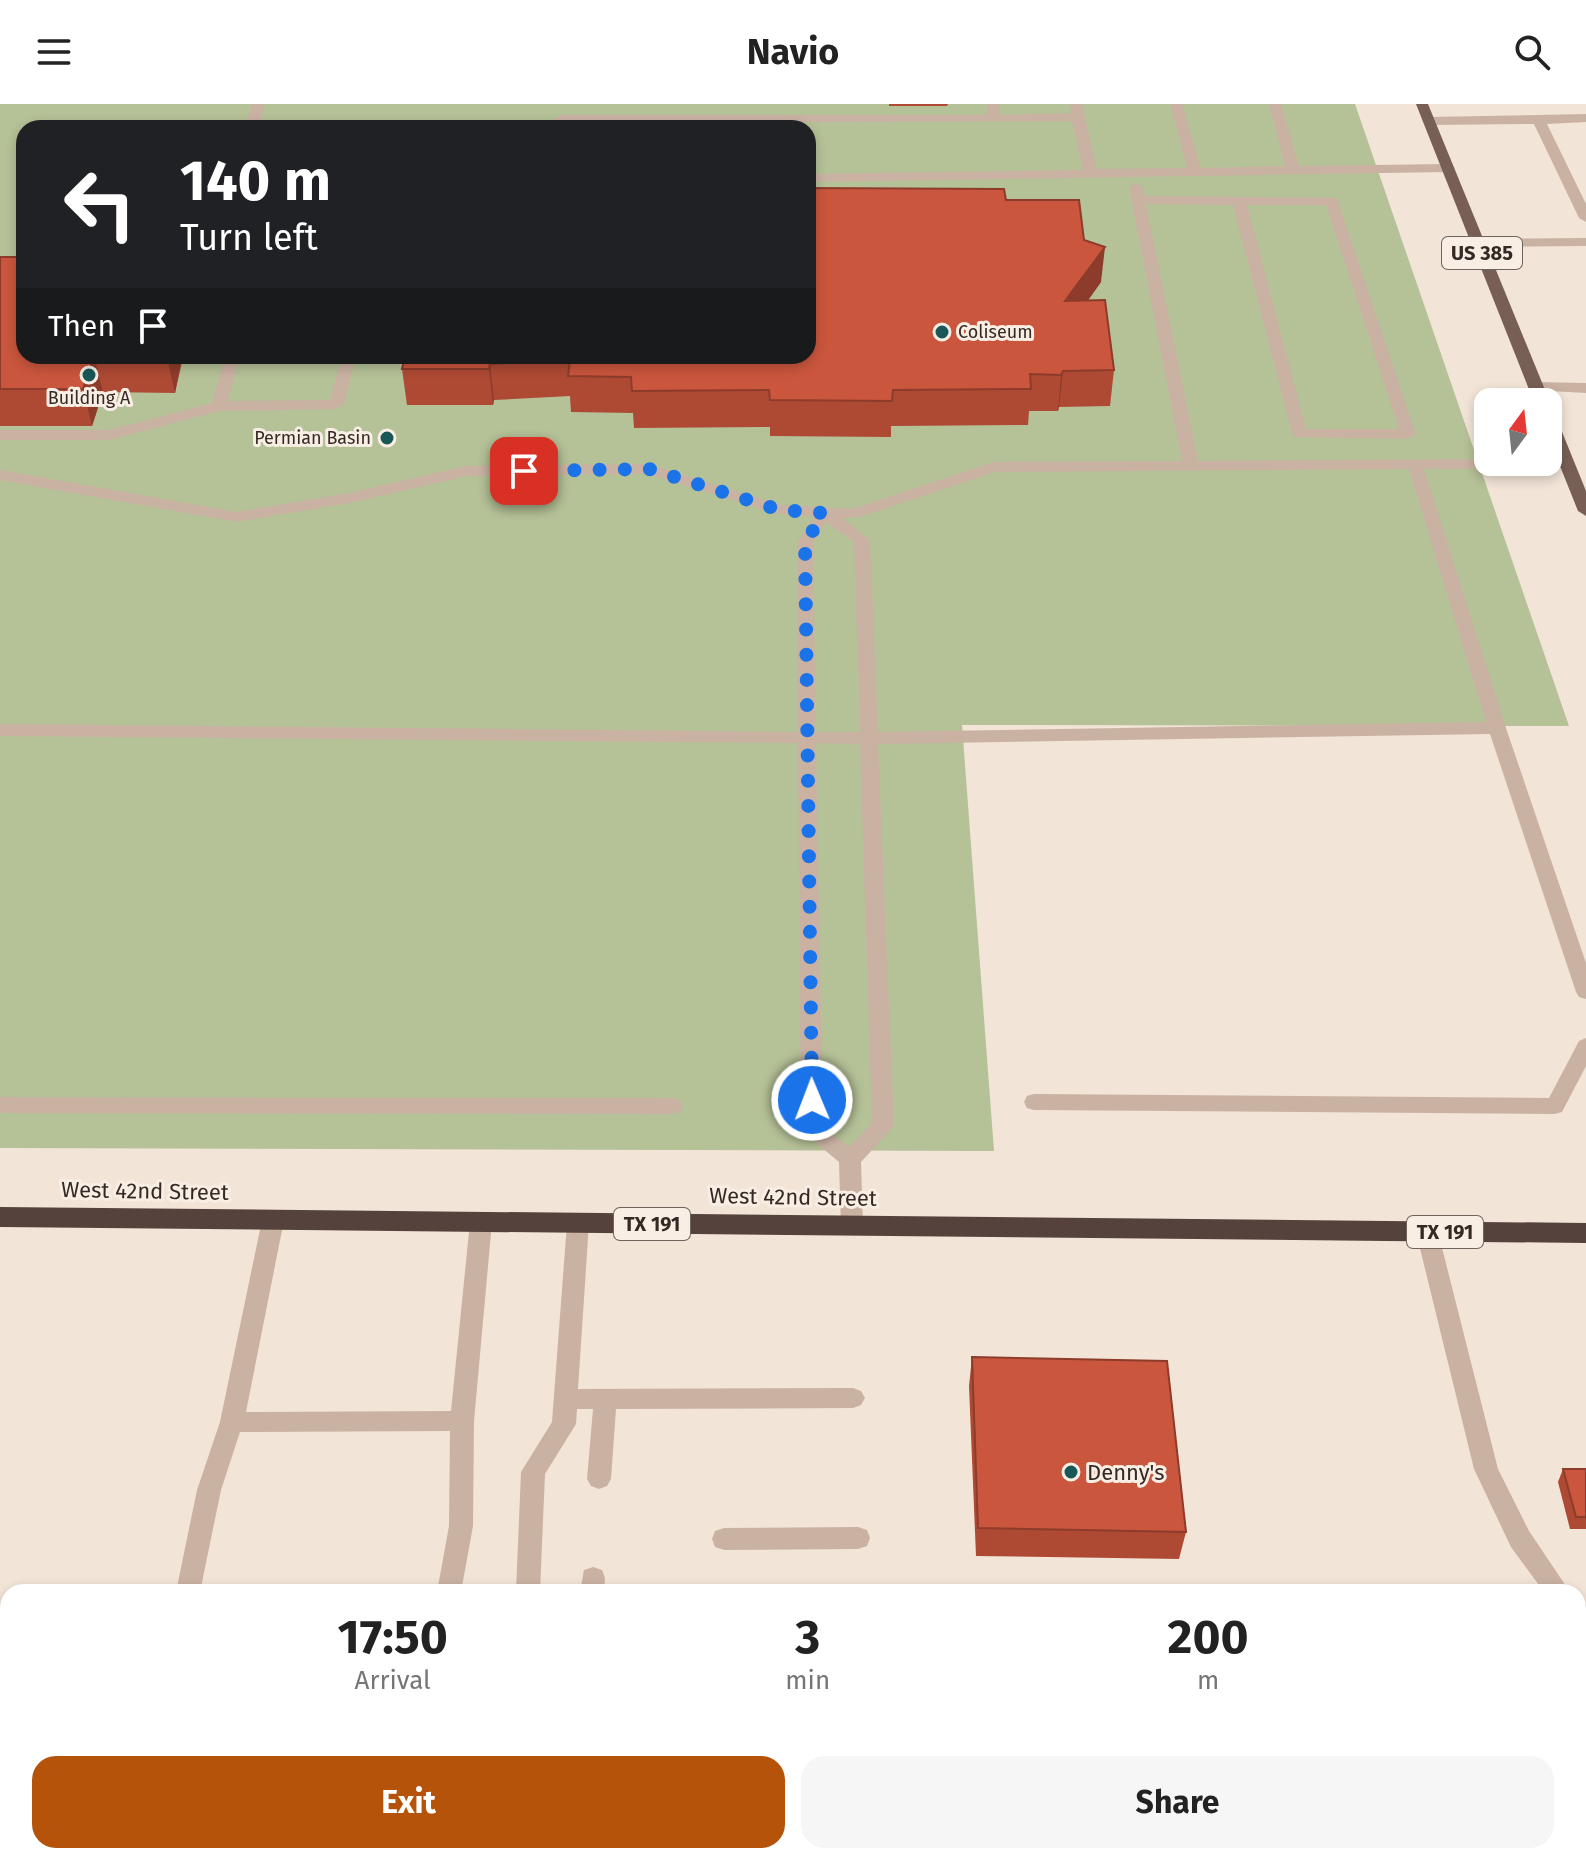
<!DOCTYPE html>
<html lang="en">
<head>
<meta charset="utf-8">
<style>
  body { margin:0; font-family:"Fira Sans",sans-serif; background:#f6f6f6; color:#222; height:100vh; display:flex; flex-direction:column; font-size:30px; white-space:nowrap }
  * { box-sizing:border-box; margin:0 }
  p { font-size:26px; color:#767676 }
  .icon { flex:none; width:44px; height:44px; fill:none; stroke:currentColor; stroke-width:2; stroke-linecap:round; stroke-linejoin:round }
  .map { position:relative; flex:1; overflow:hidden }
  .panel { position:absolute; left:0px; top:1480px; width:1586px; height:280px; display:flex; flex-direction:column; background:#fff; border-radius:24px 24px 0 0; box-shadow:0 4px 12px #0003 }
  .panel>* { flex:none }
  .banner { position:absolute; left:16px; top:16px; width:800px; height:244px; border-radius:24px; box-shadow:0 4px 12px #0003; background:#202124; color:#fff; overflow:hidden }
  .needle { width:52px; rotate:15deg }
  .tools { position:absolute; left:1474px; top:284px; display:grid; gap:16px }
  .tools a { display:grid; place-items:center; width:88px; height:88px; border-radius:16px; background:#fff; box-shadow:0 4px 12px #0003; font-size:40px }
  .pin { position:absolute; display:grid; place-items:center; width:68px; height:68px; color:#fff; margin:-34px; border-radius:16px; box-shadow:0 4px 12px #0006 }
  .me { position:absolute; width:88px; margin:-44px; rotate:359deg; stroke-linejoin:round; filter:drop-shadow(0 0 6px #0008) }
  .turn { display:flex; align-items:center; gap:28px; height:168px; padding:0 32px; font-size:36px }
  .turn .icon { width:104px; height:104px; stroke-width:2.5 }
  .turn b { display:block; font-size:56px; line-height:68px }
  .then { display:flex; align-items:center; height:76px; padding:0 32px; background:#0003; gap:16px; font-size:30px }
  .eta { display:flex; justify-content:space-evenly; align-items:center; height:136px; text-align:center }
  .eta b { font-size:48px; font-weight:700; line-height:56px }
  .button { display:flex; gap:16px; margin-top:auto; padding:16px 32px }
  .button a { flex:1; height:92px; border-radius:24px; background:#b45309; color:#fff; font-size:32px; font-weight:700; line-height:92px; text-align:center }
  .button a+a { background:#f6f6f6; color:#222 }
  header { display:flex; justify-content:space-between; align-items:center; height:104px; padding:0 32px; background:#fff; font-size:36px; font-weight:700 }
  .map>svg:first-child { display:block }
  .green { fill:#b5c197; fill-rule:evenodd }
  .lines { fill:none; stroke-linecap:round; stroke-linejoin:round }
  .lane { fill:#cab2a3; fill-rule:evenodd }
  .street { fill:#cab2a3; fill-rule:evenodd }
  .primary { fill:#775f56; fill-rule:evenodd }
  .highway { fill:#56423c; fill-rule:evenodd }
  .wall { fill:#ae4a34 }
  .shaded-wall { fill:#8d3c2b }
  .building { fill:#ca563d; stroke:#8d3c2b; stroke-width:2 }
  .route { stroke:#1a73e8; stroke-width:14; stroke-dasharray:0 25.2 }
  .poi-dot { fill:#1a5757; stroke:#f9eee4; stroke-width:3 }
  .labels { text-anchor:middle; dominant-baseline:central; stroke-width:6; stroke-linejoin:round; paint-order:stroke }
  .far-poi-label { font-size:18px; fill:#352925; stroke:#f9eee4; text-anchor:start }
  .shield { fill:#f9eee4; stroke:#70645e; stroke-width:2 }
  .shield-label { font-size:20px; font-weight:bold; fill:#352925 }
  .street-label { font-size:22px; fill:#352925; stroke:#f9eee4 }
  .poi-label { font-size:22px; fill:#352925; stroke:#f9eee4; text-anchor:start }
</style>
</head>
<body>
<header><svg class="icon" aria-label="menu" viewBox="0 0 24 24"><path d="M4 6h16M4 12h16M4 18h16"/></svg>Navio<svg class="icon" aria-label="search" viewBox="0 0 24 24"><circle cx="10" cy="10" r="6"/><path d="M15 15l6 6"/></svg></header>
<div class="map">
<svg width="1586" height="1760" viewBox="0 0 1586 1760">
  <rect width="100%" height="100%" fill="#f2e4d7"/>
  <!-- green -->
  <path class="green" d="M 0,0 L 1355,0 L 1569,622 L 962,621 L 994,1047 L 0,1044 ZM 24,24 L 808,24 L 808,252 L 24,252 Z"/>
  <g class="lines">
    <!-- lane -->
    <g class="lane">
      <polygon points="252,0 264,0 259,24 245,24"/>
      <polygon points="987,0 999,0 1000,11 1071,9 1070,0 1082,0 1097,65 1187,64 1170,0 1182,0 1201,64 1285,62 1269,0 1281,0 1299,62 1448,60 1455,64 1448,68 808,78 808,70 1083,66 1072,17 568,19 568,24 554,24 554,15 561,11 987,11"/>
      <polygon points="1586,10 1586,18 1547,20 1586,100 1586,118 1579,114 1534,20 1429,21 1422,17 1429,13"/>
      <path d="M 1136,79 L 1143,83 L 1145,92 L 1337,94 L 1416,330 L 1408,335 L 1293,333 L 1233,101 L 1146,100 L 1198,357 L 1488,355 L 1488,358 L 1548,358 L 1548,354 L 1567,354 L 1575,359 L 1567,364 L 1424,365 L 1506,624 L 1586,859 L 1586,895 L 1579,893 L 1576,888 L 1490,630 L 878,640 L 894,1022 L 861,1058 L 863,1122 L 860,1128 L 852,1131 L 844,1128 L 841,1122 L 839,1058 L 801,1026 L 798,639 L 0,632 L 0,620 L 798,628 L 797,439 L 814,413 L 774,409 L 648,370 L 467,372 L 349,399 L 237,418 L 0,376 L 0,366 L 237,408 L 349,389 L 467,362 L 649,360 L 781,401 L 852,405 L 994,358 L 1182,357 L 1129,83 ZM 1247,101 L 1326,101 L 1399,325 L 1306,325 ZM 1409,365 L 1486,618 L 878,628 L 870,436 L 842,414 L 859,413 L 995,368 ZM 826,418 L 854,438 L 860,628 L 816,628 L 813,439 ZM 816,639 L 860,640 L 872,1019 L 849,1043 L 823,1023 Z"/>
      <polygon points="1586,134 1586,142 1478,143 1471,139 1478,135"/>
      <polygon points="225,252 239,252 228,297 330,296 342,252 356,252 344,300 336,305 219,307 109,336 0,336 0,326 109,326 212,299"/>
      <polygon points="1586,934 1586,962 1562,1008 1555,1010 1034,1006 1027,1004 1024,998 1027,992 1034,990 1549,994 1579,937"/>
      <polygon points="0,993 673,994 680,996 683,1002 680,1008 673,1010 0,1009"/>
      <polygon points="273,1107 281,1110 284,1116 246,1308 451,1307 470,1118 473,1112 481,1109 489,1112 492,1118 474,1317 473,1422 461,1488 437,1488 449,1422 450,1327 240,1328 221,1386 200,1488 176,1488 197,1386 220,1318 262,1116 265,1110"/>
      <polygon points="578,1110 586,1113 589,1119 578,1285 853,1284 861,1287 865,1294 861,1301 853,1304 616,1305 611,1375 607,1382 599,1385 591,1382 587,1375 593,1305 577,1305 576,1320 545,1370 540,1488 516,1488 521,1368 552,1318 567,1119 570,1113"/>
      <polygon points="1427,1119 1435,1122 1438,1128 1498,1365 1529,1427 1570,1488 1544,1488 1511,1443 1474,1365 1416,1128 1419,1122"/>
      <polygon points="858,1423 867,1426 870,1434 867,1442 858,1445 724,1446 715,1443 712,1435 715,1427 724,1424"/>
      <polygon points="593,1463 602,1466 605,1474 604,1488 580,1488 584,1466"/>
      <polygon points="1578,1498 1586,1501 1586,1528 1578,1525"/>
      <polygon points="2,1726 8,1728 8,1752 13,1752 8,1760 0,1760"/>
      <polygon points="1578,1742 1583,1752 1580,1760 1542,1760 1546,1752 1578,1752"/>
      <polygon points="132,1752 158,1752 158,1760 130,1760"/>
      <polygon points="246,1752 272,1752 271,1760 243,1760"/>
      <polygon points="363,1752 389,1752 389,1760 361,1760"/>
      <polygon points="500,1752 526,1752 526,1760 498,1760"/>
      <polygon points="983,1752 1009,1752 1011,1760 983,1760"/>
    </g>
    <!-- street -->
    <polygon class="street" points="1536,278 1586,279 1586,289 1531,286 1531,280"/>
    <!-- primary -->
    <g class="primary">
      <polygon points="1416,0 1428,0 1550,298 1548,300 1534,298"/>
      <polygon points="1548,308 1556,313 1586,387 1586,412 1578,407 1548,332"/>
    </g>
    <!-- highway -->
    <polygon class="highway" points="0,1103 1586,1119 1586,1139 0,1123"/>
  </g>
  <!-- wall -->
  <g class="wall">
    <polygon points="889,0 948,0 947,2 889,2"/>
    <polygon points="1006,96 1084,136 1101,178 1088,196 1114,266 1110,302 1059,303 1058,307 1029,307 1028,321 891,322 891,333 770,332 770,323 634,324 633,309 571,308 570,292 494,296 493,301 407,301 402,265"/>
    <polygon points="0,153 24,252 195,252 194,253 183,254 175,289 103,288 92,322 0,322"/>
    <polygon points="972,1253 1186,1428 1179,1455 976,1452 969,1282"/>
    <polygon points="1563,1365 1586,1365 1586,1425 1570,1425 1558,1378"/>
  </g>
  <!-- shaded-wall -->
  <g class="shaded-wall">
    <polygon points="1105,143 1101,178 1062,233 1065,197"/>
    <polygon points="94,252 103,288 92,322 83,285"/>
    <polygon points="167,252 182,252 175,289 167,253"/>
    <polygon points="490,260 494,296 493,301 489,265"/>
    <polygon points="1063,267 1059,303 1058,307 1061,271"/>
  </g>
  <!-- building -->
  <g class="building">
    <polygon points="808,84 1004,85 1006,96 1079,96 1084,136 1105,143 1065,197 1105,196 1114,266 1063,267 1061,271 1030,270 1031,285 893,286 892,297 770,296 769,286 632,287 631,273 568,272 570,256 490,260 489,265 402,265 405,252 808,252"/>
    <polygon points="0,153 24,153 24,252 94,252 83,285 0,285"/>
    <polygon points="972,1253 1167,1257 1186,1428 978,1424"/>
    <polygon points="1563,1365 1586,1365 1586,1413 1576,1413"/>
  </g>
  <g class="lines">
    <!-- route -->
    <polyline class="route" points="524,367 649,365 780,406 824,409 805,439 812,996"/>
  </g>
  <!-- markers -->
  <g class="poi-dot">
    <circle cx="942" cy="228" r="8"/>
    <circle cx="89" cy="271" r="8"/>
    <circle cx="387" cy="334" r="8"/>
    <circle cx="1071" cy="1368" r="8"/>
  </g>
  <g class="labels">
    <!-- far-poi labels -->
    <g class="far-poi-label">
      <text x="958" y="228">Coliseum</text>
      <text x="89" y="294" text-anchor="middle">Building A</text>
      <text x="371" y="334" text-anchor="end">Permian Basin</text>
    </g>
    <!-- shield labels -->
    <g class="shield">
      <rect x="1442" y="133" width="80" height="32" rx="6"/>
      <rect x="614" y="1104" width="76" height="32" rx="6"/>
      <rect x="1407" y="1112" width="76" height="32" rx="6"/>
    </g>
    <g class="shield-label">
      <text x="1482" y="149">US 385</text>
      <text x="652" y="1120">TX 191</text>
      <text x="1445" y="1128">TX 191</text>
    </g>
    <!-- street labels -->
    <g class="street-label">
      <text transform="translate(145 1087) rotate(1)">West 42nd Street</text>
      <text transform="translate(793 1093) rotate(1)">West 42nd Street</text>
    </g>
    <!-- poi labels -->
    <g class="poi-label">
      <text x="1087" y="1368">Denny's</text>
    </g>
  </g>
</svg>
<div class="tools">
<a><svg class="needle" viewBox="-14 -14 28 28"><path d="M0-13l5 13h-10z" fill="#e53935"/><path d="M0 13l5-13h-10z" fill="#767676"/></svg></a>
</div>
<div class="pin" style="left:524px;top:367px;background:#d93025"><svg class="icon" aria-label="arrive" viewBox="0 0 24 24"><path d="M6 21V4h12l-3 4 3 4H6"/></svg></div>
<svg class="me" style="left:812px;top:996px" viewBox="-20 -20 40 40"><circle r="17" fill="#1a73e8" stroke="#fff" stroke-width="3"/><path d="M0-11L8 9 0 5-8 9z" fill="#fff"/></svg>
<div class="banner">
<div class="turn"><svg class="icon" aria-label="left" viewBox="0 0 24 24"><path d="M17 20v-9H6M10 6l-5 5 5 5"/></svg><div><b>140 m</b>Turn left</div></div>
<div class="then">Then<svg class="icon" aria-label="arrive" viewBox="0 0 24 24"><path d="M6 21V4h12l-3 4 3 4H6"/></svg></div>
</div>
<section class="panel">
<div class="eta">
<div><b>17:50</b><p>Arrival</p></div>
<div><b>3</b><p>min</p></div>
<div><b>200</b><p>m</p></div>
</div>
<div class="button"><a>Exit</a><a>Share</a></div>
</section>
</div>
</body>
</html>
